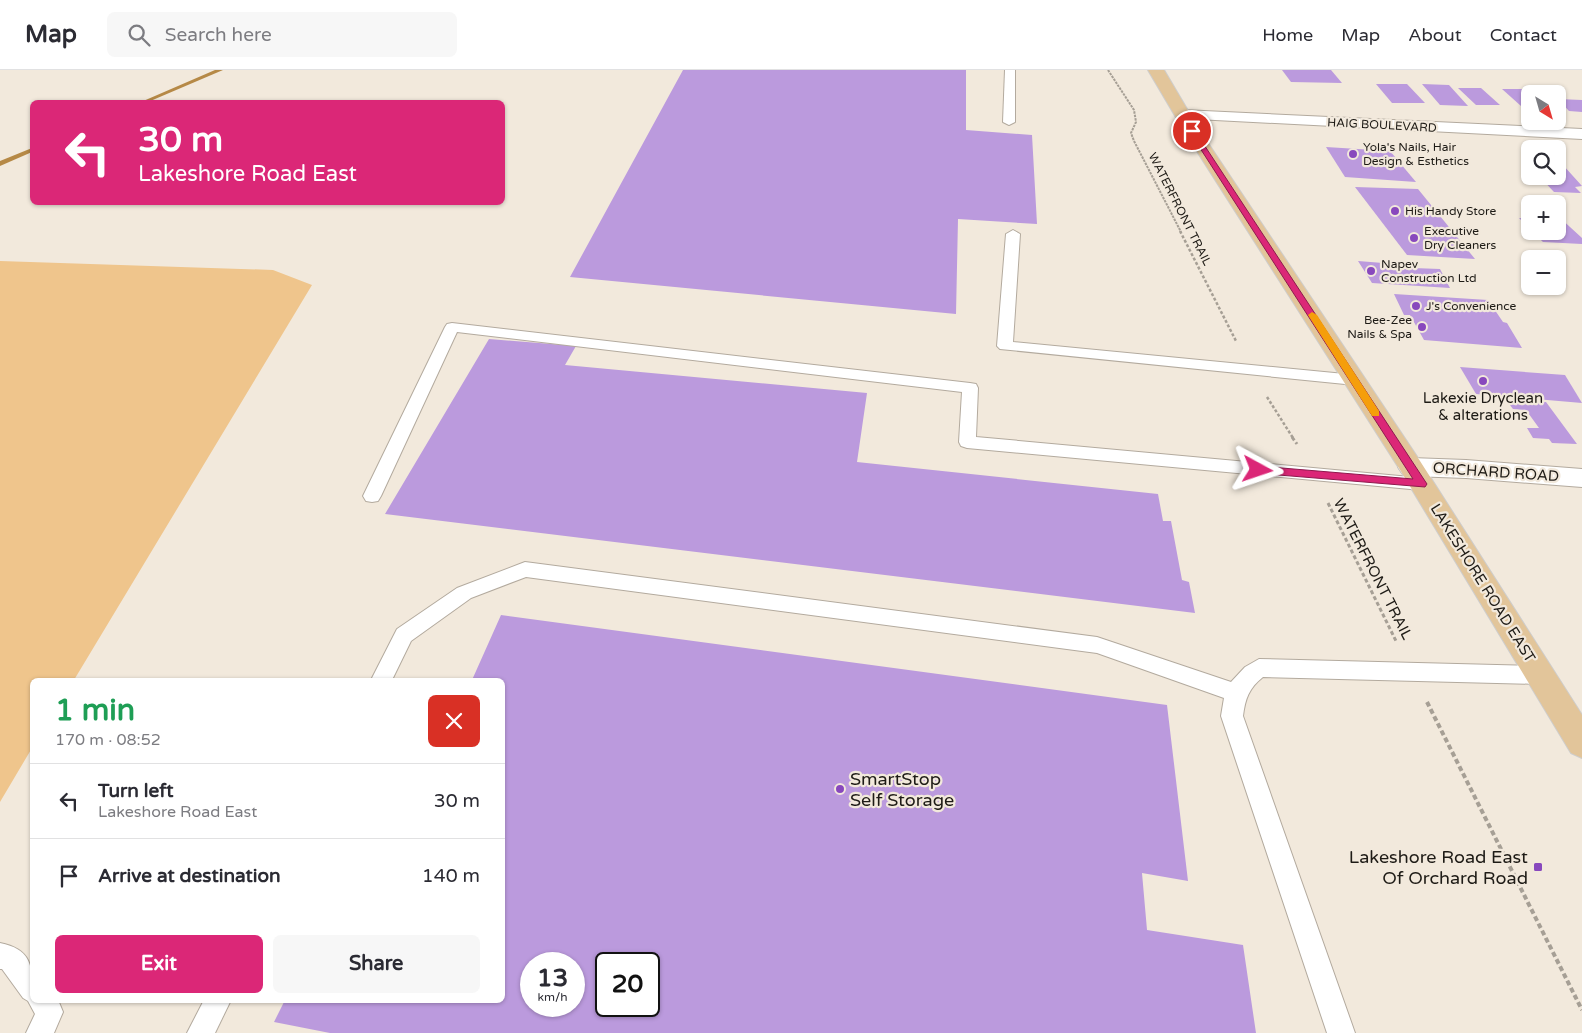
<!DOCTYPE html>
<html lang="en">
<head>
<meta charset="utf-8">
<style>
  body { margin:0; font-family:"Varela Round",sans-serif; background:#f7f7f7; color:#2b2b33; height:100vh; display:flex; flex-direction:column; font-size:19px; white-space:nowrap }
  * { box-sizing:border-box; margin:0 }
  p { font-size:16px; color:#7c7c81 }
  .icon { flex:none; width:28px; height:28px; fill:none; stroke:currentColor; stroke-width:2; stroke-linecap:round; stroke-linejoin:round }
  .map { position:relative; flex:1; overflow:hidden }
  .drawer { position:absolute; left:30px; top:608px; width:475px; height:325px; display:flex; flex-direction:column; background:#fff; border-radius:8px; box-shadow:0 1px 4px #0004 }
  .drawer>* { flex:none }
  .hud { position:absolute; left:30px; top:30px; width:475px; height:105px; border-radius:8px; box-shadow:0 1px 4px #0004; background:#db2777; color:#fff; overflow:hidden }
  .needle { width:32px; rotate:143deg }
  .controls { position:absolute; left:1521px; top:15px; display:grid; gap:10px }
  .controls a { display:grid; place-items:center; width:45px; height:45px; border-radius:8px; background:#fff; box-shadow:0 1px 4px #0004; font-size:25px }
  .speed { position:absolute; left:520px; top:882px; display:flex; gap:10px; font-size:25px; font-weight:700; text-align:center }
  .speed>* { display:grid; place-content:center; width:65px; height:65px; border-radius:50%; background:#fff; box-shadow:0 1px 4px #0004; line-height:1 }
  .speed small { font-size:12px; font-weight:400 }
  .speed .limit { border:2px solid #111; border-radius:8px; background:#fff; color:#111 }
  .pin { position:absolute; display:grid; place-items:center; width:42px; height:42px; color:#fff; margin:-21px; border:2px solid #fff; border-radius:50%; box-shadow:0 1px 5px #0007 }
  .me { position:absolute; width:55px; margin:-28px; rotate:95deg; stroke-linejoin:round; filter:drop-shadow(0 0 4px #0008) }
  .turn { display:flex; align-items:center; gap:18px; height:105px; padding:0 25px; font-size:22px }
  .turn .icon { width:65px; height:65px; stroke-width:2.5 }
  .turn b { display:block; font-size:35px; line-height:42px }
  .round { display:grid; place-items:center; flex:none; width:52px; height:52px; border-radius:8px; background:#f7f7f7 }
  .summary { display:flex; align-items:center; justify-content:space-between; height:85px; padding:0 25px }
  h1 { font-size:30px; font-weight:700; line-height:38px; color:#1e9e55 }
  .button { display:flex; gap:10px; margin-top:auto; padding:10px 25px }
  .button a { flex:1; height:58px; border-radius:8px; background:#db2777; color:#fff; font-size:20px; font-weight:700; line-height:58px; text-align:center }
  .button a+a { background:#f7f7f7; color:#2b2b33 }
  ul { padding:0; list-style:none }
  li { display:flex; align-items:center; gap:15px; height:75px; padding:0 25px; border-top:1px solid #e1e1e2 }
  li div { flex:1 }
  li b { display:block; font-size:19px }
  li em { font-style:normal }
  header { display:flex; align-items:center; gap:30px; box-sizing:border-box; height:70px; padding:0 25px; background:#fff; border-bottom:1px solid #e1e1e2 }
  header strong { font-size:24px }
  nav { display:flex; gap:28px; margin-inline-start:auto; font-size:18px }
  .search { width:350px; height:45px; background:#f7f7f7; display:flex; align-items:center; gap:12px; box-sizing:border-box; padding:0 18px; border-radius:8px; color:#7c7c81; font-size:19px }
  .map>svg:first-child { display:block }
  .green { fill:#efc58c }
  .lines { fill:none; stroke-linecap:round; stroke-linejoin:round }
  .stream { fill:#b68946; fill-rule:evenodd }
  .building { fill:#bb9add; fill-rule:evenodd }
  .service-casing { stroke:#b3aa9e; stroke-width:2 }
  .minor-casing { stroke:#b3aa9e; stroke-width:2 }
  .primary-casing { stroke:#cecdcc; stroke-width:2 }
  .path-far3 { stroke:#a69f95; stroke-width:2; stroke-dasharray:2.5 1; stroke-linecap:butt }
  .path-far2 { stroke:#a69f95; stroke-width:2.5; stroke-dasharray:3 2; stroke-linecap:butt }
  .path-far1 { stroke:#a69f95; stroke-width:3; stroke-dasharray:4 2.5; stroke-linecap:butt }
  .path { stroke:#a69f95; stroke-width:4; stroke-dasharray:5 3; stroke-linecap:butt }
  .service { fill:#fff; fill-rule:evenodd }
  .minor { fill:#fff; fill-rule:evenodd }
  .primary { fill:#e2c59a; fill-rule:evenodd }
  .route { fill:#db2777; stroke:#8e194d }
  .slow { fill:#f59e0b }
  .poi-dot { fill:#8848bd; stroke:#f2e9dc; stroke-width:2 }
  .labels { text-anchor:middle; dominant-baseline:central; stroke-width:4.5; stroke-linejoin:round; paint-order:stroke }
  .far-street-label { font-size:12px; fill:#1e1b16; stroke:#f2e9dc }
  .far-poi-label { font-size:12px; fill:#1e1b16; stroke:#f2e9dc; text-anchor:start }
  .poi-label { font-size:15px; fill:#1e1b16; stroke:#f2e9dc }
  .street-label { font-size:15px; fill:#1e1b16; stroke:#f2e9dc }
  .near-poi-label { font-size:18px; fill:#1e1b16; stroke:#f2e9dc; text-anchor:start }
</style>
</head>
<body>
<header>
<strong>Map</strong>
<div class="search"><svg class="icon" aria-label="search" viewBox="0 0 24 24"><circle cx="10" cy="10" r="6"/><path d="M15 15l6 6"/></svg>Search here</div>
<nav><a>Home</a><a>Map</a><a>About</a><a>Contact</a></nav>
</header>
<div class="map">
<svg width="1582" height="963" viewBox="0 0 1582 963">
  <rect width="100%" height="100%" fill="#f2e9dc"/>
  <!-- green -->
  <polygon class="green" points="0,191 273,200 312,215 74,610 32,610 32,678 0,732"/>
  <g class="lines">
    <!-- stream -->
    <g class="stream">
      <polygon points="215,0 223,0 148,32 141,32"/>
      <polygon points="32,78 32,82 0,96 0,91"/>
    </g>
  </g>
  <!-- building -->
  <g class="building">
    <polygon points="683,0 966,0 966,60 1032,65 1037,154 958,149 956,244 570,207"/>
    <polygon points="1282,0 1331,0 1342,13 1291,12"/>
    <polygon points="1376,14 1407,14 1425,33 1392,33"/>
    <polygon points="1422,14 1449,15 1468,36 1440,35"/>
    <polygon points="1458,18 1481,18 1500,35 1476,35"/>
    <polygon points="1502,19 1526,19 1530,23 1530,36 1521,36"/>
    <polygon points="1558,29 1582,30 1582,42 1569,41"/>
    <polygon points="1326,77 1390,81 1416,112 1345,107"/>
    <polygon points="1558,95 1563,95 1582,116 1575,117 1581,123 1554,122 1539,106 1558,106"/>
    <polygon points="1355,117 1418,119 1475,189 1407,185"/>
    <polygon points="1558,146 1582,168 1582,174 1543,172 1532,161 1558,161"/>
    <polygon points="1519,148 1530,148 1530,159"/>
    <polygon points="1358,191 1408,195 1413,198 1440,199 1450,218 1372,213"/>
    <polygon points="1394,224 1488,230 1503,252 1507,253 1522,278 1424,270 1410,245 1404,245"/>
    <polygon points="489,269 576,276 565,295 867,323 857,392 1158,424 1163,451 1171,451 1182,510 1189,512 1195,543 385,444"/>
    <polygon points="1460,297 1565,305 1582,333 1476,324"/>
    <polygon points="1506,330 1546,332 1577,374 1552,373 1549,369 1533,368 1527,358 1539,358 1526,340 1513,339"/>
    <path d="M 501,545 L 1167,635 L 1188,811 L 1142,803 L 1147,860 L 1243,875 L 1256,963 L 330,963 L 274,952 L 285,930 L 502,930 L 502,610 L 472,610 ZM 531,894 L 574,894 L 574,936 L 531,936 ZM 606,894 L 649,894 L 649,936 L 606,936 Z"/>
  </g>
  <g class="lines">
    <defs>
      <g id="service">
        <polygon points="1005,0 1015,0 1015,52 1009,55 1003,52"/>
        <polygon points="1013,160 1020,164 1013,272 1355,305 1361,306 1363,310 1361,314 1355,315 1000,279 997,276 1006,164"/>
        <polygon points="452,253 970,313 976,314 978,318 976,367 1421,408 1427,410 1430,414 1427,418 1421,420 967,378 961,376 959,372 962,322 457,262 381,426 378,431 372,432 366,431 363,426 445,257 447,254"/>
        <path d="M 525,492 L 1097,567 L 1231,612 L 1245,597 L 1259,589 L 1539,596 L 1546,599 L 1549,605 L 1546,611 L 1539,614 L 1263,607 C 1249,618 1245,629 1243,646 L 1355,963 L 1327,963 L 1221,646 L 1224,628 L 1097,583 L 526,507 L 471,528 L 411,571 L 392,610 L 371,610 L 397,559 L 457,518 Z"/>
        <path d="M 0,873 C 35,880 32,900 32,930 L 58,930 L 63,942 L 54,963 L 26,963 L 35,944 L 28,931 L 23,928 L 2,899 L 0,899 Z"/>
        <polygon points="204,930 231,930 215,963 187,963"/>
      </g>
      <g id="minor">
        <polygon points="1183,40 1582,59 1582,69 1177,48 1175,45 1177,42"/>
        <polygon points="1411,388 1466,390 1582,399 1582,417 1466,408 1411,406 1402,403 1398,397 1402,391"/>
      </g>
      <polygon id="primary" points="1148,0 1164,0 1200,61 1420,391 1582,645 1582,688 1571,683 1402,403 1184,61"/>
    </defs>
    <!-- service casing -->
    <use href="#service" class="service-casing"/>
    <!-- minor casing -->
    <use href="#minor" class="minor-casing"/>
    <!-- primary casing -->
    <use href="#primary" class="primary-casing"/>
    <!-- path-far3 -->
    <polyline class="path-far3" points="1108,0 1134,40 1136,52 1131,63 1134,71 1181,162"/>
    <!-- path-far2 -->
    <g class="path-far2">
      <polyline points="1180,161 1236,271"/>
      <polyline points="1267,327 1293,368"/>
    </g>
    <!-- path-far1 -->
    <g class="path-far1">
      <polyline points="1292,367 1297,374"/>
      <polyline points="1328,433 1396,571"/>
    </g>
    <!-- path -->
    <polyline class="path" points="1427,632 1582,940"/>
    <!-- service -->
    <use href="#service" class="service"/>
    <!-- minor -->
    <use href="#minor" class="minor"/>
    <!-- primary -->
    <use href="#primary" class="primary"/>
  </g>
  <!-- route -->
  <polygon class="route" points="1190,59 1195,61 1425,411 1427,414 1425,417 1254,403 1253,400 1258,396 1413,409 1189,61"/>
  <!-- slow -->
  <polygon class="slow" points="1312,242 1317,245 1379,341 1379,346 1372,346 1308,245"/>
  <!-- markers -->
  <g class="poi-dot">
    <circle cx="1353" cy="84" r="5"/>
    <circle cx="1395" cy="141" r="5"/>
    <circle cx="1414" cy="168" r="5"/>
    <circle cx="1371" cy="201" r="5"/>
    <circle cx="1416" cy="236" r="5"/>
    <circle cx="1422" cy="257" r="5"/>
    <circle cx="1483" cy="311" r="5"/>
    <circle cx="840" cy="719" r="5"/>
    <rect x="1533" y="792" width="10" height="10" rx="2.5"/>
  </g>
  <g class="labels">
    <!-- far-street labels -->
    <g class="far-street-label">
      <text transform="translate(1382 55) rotate(3)">HAIG BOULEVARD</text>
      <text transform="translate(1180 139) rotate(63)">WATERFRONT TRAIL</text>
    </g>
    <!-- far-poi labels -->
    <g class="far-poi-label">
      <text x="1363" y="77">Yola's Nails, Hair<tspan x="1363" dy="14">Design &amp; Esthetics</tspan></text>
      <text x="1405" y="141">His Handy Store</text>
      <text x="1424" y="161">Executive<tspan x="1424" dy="14">Dry Cleaners</tspan></text>
      <text x="1381" y="194">Napev<tspan x="1381" dy="14">Construction Ltd</tspan></text>
      <text x="1426" y="236">J's Convenience</text>
      <text x="1412" y="250" text-anchor="end">Bee-Zee<tspan x="1412" dy="14">Nails &amp; Spa</tspan></text>
    </g>
    <!-- poi labels -->
    <g class="poi-label">
      <text x="1483" y="328">Lakexie Dryclean<tspan x="1483" dy="17">&amp; alterations</tspan></text>
    </g>
    <!-- street labels -->
    <g class="street-label">
      <text transform="translate(1496 402) rotate(4)">ORCHARD ROAD</text>
      <text transform="translate(1373 499) rotate(63)">WATERFRONT TRAIL</text>
      <text transform="translate(1483 513) rotate(58)">LAKESHORE ROAD EAST</text>
    </g>
    <!-- near-poi labels -->
    <g class="near-poi-label">
      <text x="850" y="709">SmartStop<tspan x="850" dy="21">Self Storage</tspan></text>
      <text x="1528" y="787" text-anchor="end">Lakeshore Road East<tspan x="1528" dy="21">Of Orchard Road</tspan></text>
    </g>
  </g>
</svg>
<div class="controls">
<a><svg class="needle" viewBox="-14 -14 28 28"><path d="M0-13l5 13h-10z" fill="#e53935"/><path d="M0 13l5-13h-10z" fill="#7c7c81"/></svg></a>
<a><svg class="icon" aria-label="search" viewBox="0 0 24 24"><circle cx="10" cy="10" r="6"/><path d="M15 15l6 6"/></svg></a>
<a>+</a>
<a>−</a>
</div>
<div class="speed"><div>13<small>km/h</small></div><div class="limit">20</div></div>
<div class="pin" style="left:1192px;top:61px;background:#d93025"><svg class="icon" aria-label="arrive" viewBox="0 0 24 24"><path d="M6 21V4h12l-3 4 3 4H6"/></svg></div>
<svg class="me" style="left:1258px;top:400px" viewBox="-20 -20 40 40"><path d="M0-17L14 15 0 8-14 15z" fill="#db2777" stroke="#fff" stroke-width="4"/></svg>
<div class="hud">
<div class="turn"><svg class="icon" aria-label="left" viewBox="0 0 24 24"><path d="M17 20v-9H6M10 6l-5 5 5 5"/></svg><div><b>30 m</b>Lakeshore Road East</div></div>
</div>
<section class="drawer">
<div class="summary"><div><h1>1 min</h1><p>170 m · 08:52</p></div><a class="round" style="background:#d93025;color:#fff"><svg class="icon" aria-label="close" viewBox="0 0 24 24"><path d="M6 6l12 12M18 6L6 18"/></svg></a></div>
<ul>
<li><svg class="icon" aria-label="left" viewBox="0 0 24 24"><path d="M17 20v-9H6M10 6l-5 5 5 5"/></svg><div><b>Turn left</b><p>Lakeshore Road East</p></div><em>30 m</em></li>
<li><svg class="icon" aria-label="arrive" viewBox="0 0 24 24"><path d="M6 21V4h12l-3 4 3 4H6"/></svg><div><b>Arrive at destination</b></div><em>140 m</em></li>
</ul>
<div class="button"><a>Exit</a><a>Share</a></div>
</section>
</div>
</body>
</html>
